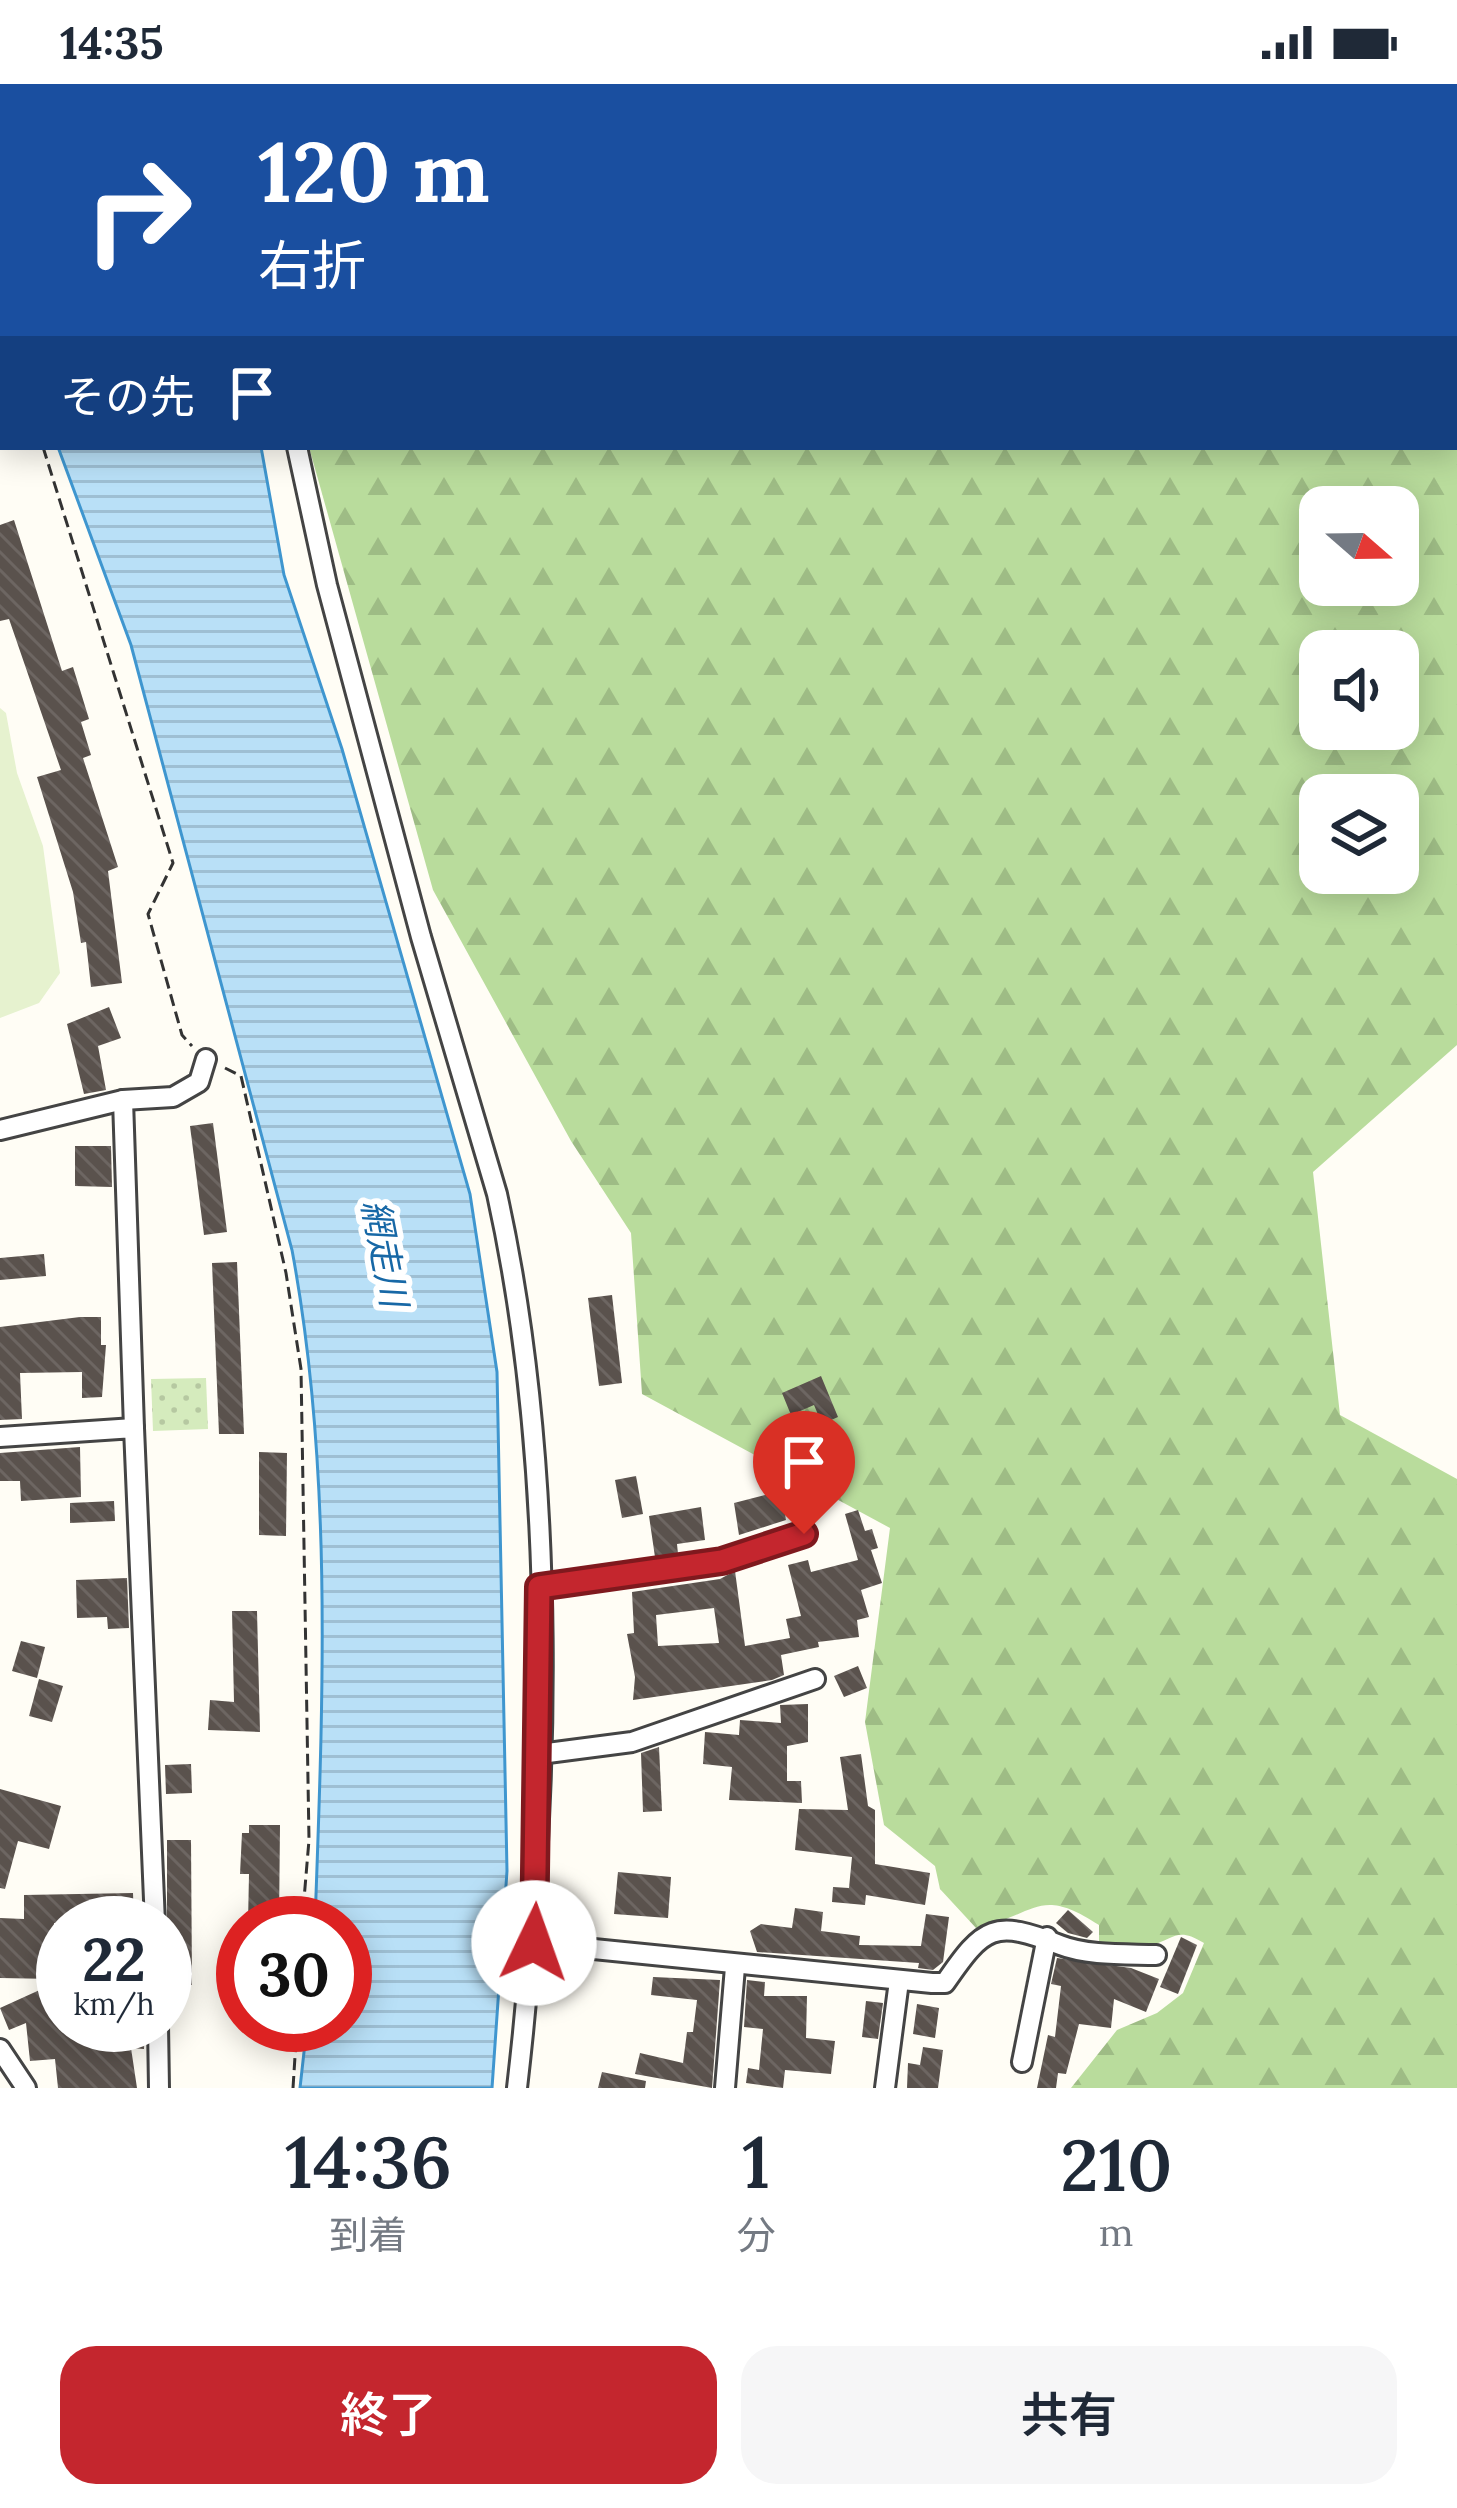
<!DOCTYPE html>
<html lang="ja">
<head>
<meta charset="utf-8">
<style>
  body { margin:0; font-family:Lora,"Noto Sans JP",serif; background:#f6f6f7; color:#1f2937; height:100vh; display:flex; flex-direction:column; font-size:45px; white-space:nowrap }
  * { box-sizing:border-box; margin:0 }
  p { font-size:39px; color:#747a83 }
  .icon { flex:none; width:66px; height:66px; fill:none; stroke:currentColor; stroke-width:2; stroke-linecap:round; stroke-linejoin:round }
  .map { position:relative; height:2004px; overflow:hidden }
  .details { display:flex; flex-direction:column; background:#fff; flex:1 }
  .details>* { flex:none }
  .guide { position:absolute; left:0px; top:0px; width:1458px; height:366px; box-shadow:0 6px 30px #0003; background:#1a4fa0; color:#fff; overflow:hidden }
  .needle { width:78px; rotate:110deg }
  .controls { position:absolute; left:1299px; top:402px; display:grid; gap:24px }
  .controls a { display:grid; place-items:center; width:120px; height:120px; border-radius:24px; background:#fff; box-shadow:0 6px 30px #0003; font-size:60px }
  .speed { position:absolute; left:36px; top:1812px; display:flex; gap:24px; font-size:60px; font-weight:700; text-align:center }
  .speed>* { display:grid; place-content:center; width:156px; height:156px; border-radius:50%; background:#fff; box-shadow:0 6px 30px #0003; line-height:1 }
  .speed small { font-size:30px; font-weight:400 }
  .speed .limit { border:18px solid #d22; background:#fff; color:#111 }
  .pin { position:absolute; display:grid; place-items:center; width:102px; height:102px; color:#fff; margin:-123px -51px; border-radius:50% 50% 50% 0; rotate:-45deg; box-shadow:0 0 12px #0007 }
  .pin .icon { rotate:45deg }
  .me { position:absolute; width:132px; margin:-66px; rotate:3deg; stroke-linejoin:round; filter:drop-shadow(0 0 9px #0008) }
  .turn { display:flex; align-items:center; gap:42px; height:252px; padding:0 60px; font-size:54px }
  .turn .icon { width:156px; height:156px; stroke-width:2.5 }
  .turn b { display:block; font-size:84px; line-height:102px }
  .then { display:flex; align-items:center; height:114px; padding:0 60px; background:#0003; gap:24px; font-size:45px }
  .eta { display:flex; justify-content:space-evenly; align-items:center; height:204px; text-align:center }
  .eta b { font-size:72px; font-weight:600; line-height:84px }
  .action { display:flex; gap:24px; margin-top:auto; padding:24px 60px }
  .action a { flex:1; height:138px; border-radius:36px; background:#c4262e; color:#fff; font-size:48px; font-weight:600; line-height:138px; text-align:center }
  .action a+a { background:#f6f6f7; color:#1f2937 }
  .status { display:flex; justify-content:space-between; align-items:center; height:84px; padding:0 60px; background:#fff; direction:ltr }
  .status svg { height:33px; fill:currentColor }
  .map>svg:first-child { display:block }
  .grass { fill:url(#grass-dots) }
  .forest { fill:url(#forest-firs); fill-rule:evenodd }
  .pitch { fill:#e6f2cf }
  .water { fill:url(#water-rules); stroke:#3f96cf; stroke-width:3 }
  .building { fill:url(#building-back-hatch); fill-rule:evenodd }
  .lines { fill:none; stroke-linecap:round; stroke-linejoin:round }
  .minor-casing { stroke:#444; stroke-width:24 }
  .path { stroke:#333; stroke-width:3; stroke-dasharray:12 6; stroke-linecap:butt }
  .minor { stroke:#fff; stroke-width:18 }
  .route-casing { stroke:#7f191e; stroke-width:30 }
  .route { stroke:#c4262e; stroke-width:21 }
  .labels { text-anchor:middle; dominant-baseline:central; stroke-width:12; stroke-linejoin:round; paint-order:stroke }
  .water-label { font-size:36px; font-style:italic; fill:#1768a6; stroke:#fff }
</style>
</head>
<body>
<div class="status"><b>14:35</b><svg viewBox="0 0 49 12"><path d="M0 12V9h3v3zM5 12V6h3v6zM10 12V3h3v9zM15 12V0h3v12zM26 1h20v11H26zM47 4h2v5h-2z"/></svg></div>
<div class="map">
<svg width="1457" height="2004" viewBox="0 0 1457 2004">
  <defs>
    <pattern id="grass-dots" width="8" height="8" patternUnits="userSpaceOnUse" patternTransform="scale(3)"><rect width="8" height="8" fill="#d5ebbd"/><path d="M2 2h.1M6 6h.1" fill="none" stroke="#b6c8a1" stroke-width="1.8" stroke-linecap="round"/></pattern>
    <pattern id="forest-firs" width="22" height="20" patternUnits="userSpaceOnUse" patternTransform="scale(3)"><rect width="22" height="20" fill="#b9dc9c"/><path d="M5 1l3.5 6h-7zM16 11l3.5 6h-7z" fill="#9ebc85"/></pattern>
    <pattern id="water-rules" width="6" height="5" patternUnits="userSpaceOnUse" patternTransform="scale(3)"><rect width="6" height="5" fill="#b9e0f7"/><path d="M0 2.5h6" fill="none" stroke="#9ebfd3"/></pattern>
    <pattern id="building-back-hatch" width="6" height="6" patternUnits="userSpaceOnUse" patternTransform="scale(3)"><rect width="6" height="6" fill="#5a524d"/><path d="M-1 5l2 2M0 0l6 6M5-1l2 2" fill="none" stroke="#6d6662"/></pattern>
  </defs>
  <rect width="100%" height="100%" fill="#fffdf5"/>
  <!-- grass -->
  <polygon class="grass" points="206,1294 208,1345 153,1347 151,1295"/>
  <!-- forest -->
  <path class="forest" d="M 215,0 L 1457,0 L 1457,961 L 1313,1088 L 1340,1331 L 1457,1395 L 1457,2004 L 1071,2004 L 1117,1946 L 1157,1929 L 1183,1909 L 1204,1859 C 1177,1843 1176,1854 1150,1862 C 1136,1866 1113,1859 1099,1858 L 1099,1841 C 1038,1801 1037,1831 976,1844 L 940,1805 L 935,1782 L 884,1741 L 865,1638 L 890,1444 L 642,1310 L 631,1149 L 571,1057 L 433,806 L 309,363 L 1455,363 L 1455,3 ZM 1320,423 L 1398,423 L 1398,501 L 1320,501 ZM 1320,567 L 1398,567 L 1398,645 L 1320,645 ZM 1320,711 L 1398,711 L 1398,789 L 1320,789 Z"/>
  <!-- pitch -->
  <polygon class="pitch" points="0,624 6,629 17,689 43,762 60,889 39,919 0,934"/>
  <!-- water -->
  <path class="water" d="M 58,363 L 261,363 L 284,491 L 342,665 L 470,1110 L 497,1288 L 507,1787 L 492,2004 L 300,2004 L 307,1941 L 345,1941 L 345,1839 L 315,1839 C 323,1616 333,1386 292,1166 L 131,561 Z"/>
  <!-- building -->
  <g class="building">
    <polygon points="14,436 62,587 73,583 89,635 81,638 91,671 83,674 118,783 108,787 122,899 91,903 86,858 81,859 73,808 37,693 61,686 9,535 0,537 0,441"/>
    <polygon points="109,923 121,954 98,962 106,1006 84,1010 67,940"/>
    <polygon points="213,1039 227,1148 204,1151 190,1042"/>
    <polygon points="75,1062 111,1062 112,1103 75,1102"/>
    <polygon points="44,1170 46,1192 0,1196 0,1174"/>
    <polygon points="237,1178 244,1350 219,1350 212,1179"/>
    <polygon points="612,1211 622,1299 599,1302 588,1214"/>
    <polygon points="80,1233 101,1233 101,1261 106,1261 102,1313 82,1314 82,1288 20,1289 22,1335 0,1336 0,1243"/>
    <polygon points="821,1292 838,1333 822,1340 814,1321 791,1331 782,1309"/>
    <polygon points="80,1363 81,1413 21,1417 20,1397 0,1397 0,1369"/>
    <polygon points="259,1368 287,1369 286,1452 259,1451"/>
    <polygon points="636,1392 643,1430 622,1434 615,1396"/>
    <polygon points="781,1407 786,1436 739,1451 734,1419"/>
    <polygon points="114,1417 115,1437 70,1439 70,1419"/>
    <polygon points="701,1423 705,1456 677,1460 678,1470 655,1473 649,1432"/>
    <path d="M 858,1426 L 865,1447 L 872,1445 L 878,1464 L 871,1466 L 882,1499 L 861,1506 L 869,1533 L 857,1536 L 859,1553 L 818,1558 L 819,1563 L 781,1571 L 784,1591 L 772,1596 L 633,1616 L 635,1593 L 627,1550 L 634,1549 L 632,1508 L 720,1495 L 735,1487 L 745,1562 L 790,1554 L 786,1535 L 801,1532 L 788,1481 L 808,1476 L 811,1488 L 858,1476 L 845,1430 ZM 714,1524 L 719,1559 L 658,1562 L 656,1531 Z"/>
    <polygon points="127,1494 129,1544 108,1545 107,1533 77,1534 76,1496"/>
    <polygon points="232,1527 257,1527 260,1648 208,1646 210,1616 234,1618"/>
    <polygon points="21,1557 45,1563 37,1594 12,1587"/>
    <polygon points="858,1582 867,1604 844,1613 834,1592"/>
    <polygon points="39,1595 63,1602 52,1638 29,1632"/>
    <polygon points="808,1620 808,1658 787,1662 787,1697 801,1697 802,1719 729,1716 732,1683 703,1680 705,1648 739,1651 740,1636 781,1639 780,1621"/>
    <polygon points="659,1663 662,1727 643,1728 641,1669"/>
    <polygon points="861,1670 868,1722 875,1726 875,1780 930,1789 925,1821 866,1811 865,1821 832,1818 833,1803 849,1804 852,1773 795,1766 799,1725 848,1726 840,1673"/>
    <polygon points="191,1680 192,1709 166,1710 165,1681"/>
    <polygon points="0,1705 61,1722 49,1765 18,1757 5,1805 0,1804"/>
    <polygon points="249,1741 280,1741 279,1839 248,1839 249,1790 240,1790 242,1749 249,1749"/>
    <polygon points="167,1756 191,1756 192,1901 167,1901"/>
    <polygon points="618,1788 671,1793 668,1834 614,1830"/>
    <polygon points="133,1809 134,1839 54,1839 55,1895 0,1894 0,1834 24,1835 24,1811"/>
    <polygon points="795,1824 823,1828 821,1847 860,1852 859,1861 921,1862 926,1830 949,1833 943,1878 933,1886 918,1884 919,1879 757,1868 750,1847 761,1840 792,1844"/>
    <polygon points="1068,1826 1093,1848 1087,1854 1068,1849 1056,1839"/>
    <polygon points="1181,1853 1197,1861 1178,1910 1160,1903"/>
    <polygon points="1057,1874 1131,1884 1159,1895 1146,1928 1114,1915 1111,1944 1079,1940 1066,1990 1058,1989 1056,2004 1037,2004 1048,1951 1055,1953 1061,1902 1051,1900"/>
    <polygon points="653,1893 720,1896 712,2004 635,1990 640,1969 683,1979 687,1948 693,1948 697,1916 651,1911"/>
    <polygon points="747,1896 765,1898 764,1912 807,1912 806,1954 835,1957 831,1990 785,1986 783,2004 746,1999 748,1984 759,1986 763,1945 744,1943"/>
    <polygon points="55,1899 55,1910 63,1909 63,1941 83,1941 84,1955 120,1951 120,1941 145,1941 144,1965 131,1964 137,2004 58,2004 55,1975 30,1977 26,1939 9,1946 0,1924"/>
    <polygon points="866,1917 883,1919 878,1955 862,1953"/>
    <polygon points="917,1920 939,1924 935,1954 913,1950"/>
    <polygon points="923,1963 943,1966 938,2004 907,2004 908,1979 920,1981"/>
    <polygon points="602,1988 646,1997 645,2004 598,2004"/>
  </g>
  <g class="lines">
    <defs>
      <g id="minor">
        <polyline points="179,0 180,3"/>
        <path d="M 297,363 L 327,501 L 421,853 L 497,1110 C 559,1391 550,1718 517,2004"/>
        <polyline points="123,1016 134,1344"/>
        <polyline points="0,1046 123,1016 173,1013 199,998 206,975"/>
        <polyline points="0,1353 134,1344 155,1839"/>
        <polyline points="539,1503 722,1477 804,1451"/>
        <polyline points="540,1670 632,1658 815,1595"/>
        <path d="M 534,1859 L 932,1899 L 945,1899 C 984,1842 994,1835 1060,1861 C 1088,1872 1126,1870 1156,1871"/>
        <polyline points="158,1941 159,2004"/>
        <polyline points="0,1965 26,2004"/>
        <polyline points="1022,1978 1047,1853"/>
        <polyline points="725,2004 735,1883"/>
        <polyline points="885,2004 899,1897"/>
      </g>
    </defs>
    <!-- minor casing -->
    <use href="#minor" class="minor-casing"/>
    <!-- path -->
    <g class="path">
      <polyline points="0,272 3,278"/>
      <polyline points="43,363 173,779 148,830 182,951 192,962"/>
      <polyline points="225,984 241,992 286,1189 301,1285 309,1756 302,1839"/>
      <polyline points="293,2004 297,1941"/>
    </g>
    <!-- minor -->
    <use href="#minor" class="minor"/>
  </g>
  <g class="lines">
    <defs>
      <polyline id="route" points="534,1859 539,1503 722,1477 804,1450"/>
    </defs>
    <!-- route casing -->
    <use href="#route" class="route-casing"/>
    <!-- route -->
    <use href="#route" class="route"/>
  </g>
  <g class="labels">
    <!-- water labels -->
    <g class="water-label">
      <text transform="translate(385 1169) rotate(79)">網走川</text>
    </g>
  </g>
</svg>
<div class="controls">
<a><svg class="needle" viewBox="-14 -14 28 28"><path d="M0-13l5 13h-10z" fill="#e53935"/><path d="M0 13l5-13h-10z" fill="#747a83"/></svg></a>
<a><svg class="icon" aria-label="sound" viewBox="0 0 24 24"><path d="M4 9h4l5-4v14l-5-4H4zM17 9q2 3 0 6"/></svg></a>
<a><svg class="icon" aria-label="layers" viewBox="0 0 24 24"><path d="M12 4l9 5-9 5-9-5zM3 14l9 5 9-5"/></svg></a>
</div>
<div class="speed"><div>22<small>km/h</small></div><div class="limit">30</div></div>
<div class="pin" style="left:804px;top:1450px;background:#d93025"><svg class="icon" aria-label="arrive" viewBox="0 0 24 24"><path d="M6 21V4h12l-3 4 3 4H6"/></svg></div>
<svg class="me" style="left:534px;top:1859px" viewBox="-20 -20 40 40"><circle r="19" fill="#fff"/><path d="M0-13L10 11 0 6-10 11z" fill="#c4262e"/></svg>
<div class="guide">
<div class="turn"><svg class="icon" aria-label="right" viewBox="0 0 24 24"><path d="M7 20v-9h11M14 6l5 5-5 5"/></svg><div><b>120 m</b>右折</div></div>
<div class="then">その先<svg class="icon" aria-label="arrive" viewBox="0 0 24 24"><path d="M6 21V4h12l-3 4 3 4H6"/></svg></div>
</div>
</div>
<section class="details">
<div class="eta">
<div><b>14:36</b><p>到着</p></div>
<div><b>1</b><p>分</p></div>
<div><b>210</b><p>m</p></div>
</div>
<div class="action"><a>終了</a><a>共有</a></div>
</section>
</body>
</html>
